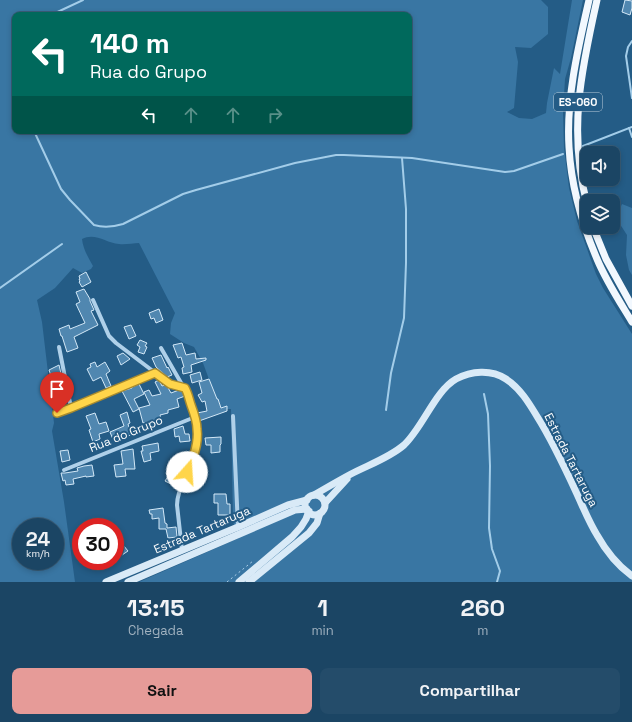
<!DOCTYPE html>
<html lang="pt">
<head>
<meta charset="utf-8">
<style>
  body { margin:0; font-family:"Space Grotesk",sans-serif; background:#244c6a; color:#f1f3f6; height:100vh; display:flex; flex-direction:column; font-size:15px; white-space:nowrap }
  * { box-sizing:border-box; margin:0 }
  p { font-size:13px; color:#a0b1bf }
  .icon { flex:none; width:22px; height:22px; fill:none; stroke:currentColor; stroke-width:2; stroke-linecap:round; stroke-linejoin:round }
  .map { position:relative; height:582px; overflow:hidden }
  .sheet { display:flex; flex-direction:column; background:#1b4564; flex:1 }
  .sheet>* { flex:none }
  .top-card { position:absolute; left:12px; top:12px; width:400px; height:122px; border-radius:8px; box-shadow:0 2px 6px #0003,0 0 0 1px #395d78; background:#00695c; color:#fff; overflow:hidden }
  .buttons { position:absolute; left:580px; top:146px; display:grid; gap:8px }
  .buttons a { display:grid; place-items:center; width:40px; height:40px; border-radius:8px; background:#1b4564; box-shadow:0 2px 6px #0003,0 0 0 1px #395d78; font-size:20px }
  .speed { position:absolute; left:12px; top:518px; display:flex; gap:8px; font-size:20px; font-weight:700; text-align:center }
  .speed>* { display:grid; place-content:center; width:52px; height:52px; border-radius:50%; background:#1b4564; box-shadow:0 2px 6px #0003,0 0 0 1px #395d78; line-height:1 }
  .speed small { font-size:10px; font-weight:400 }
  .speed .limit { border:6px solid #d22; background:#fff; color:#111 }
  .pin { position:absolute; display:grid; place-items:center; width:34px; height:34px; color:#fff; margin:-41px -17px; border-radius:50% 50% 50% 0; rotate:-45deg; box-shadow:0 0 4px #0007 }
  .pin .icon { rotate:45deg }
  .me { position:absolute; width:44px; margin:-22px; rotate:19deg; stroke-linejoin:round; filter:drop-shadow(0 0 3px #0008) }
  .turn { display:flex; align-items:center; gap:14px; height:84px; padding:0 12px; font-size:18px }
  .turn .icon { width:52px; height:52px; stroke-width:2.5 }
  .turn b { display:block; font-size:28px; line-height:34px }
  .lanes { display:flex; align-items:center; height:38px; padding:0 12px; background:#0003; justify-content:center; gap:20px; direction:ltr }
  .lanes .off { opacity:.35 }
  .eta { display:flex; justify-content:space-evenly; align-items:center; height:68px; text-align:center }
  .eta b { font-size:24px; font-weight:700; line-height:28px }
  .button { display:flex; gap:8px; margin-top:auto; padding:8px 12px }
  .button a { flex:1; height:46px; border-radius:8px; background:#e69b98; color:#111; font-size:16px; font-weight:700; line-height:46px; text-align:center }
  .button a+a { background:#244c6a; color:#f1f3f6 }
  .map>svg:first-child { display:block }
  .green { fill:#3976a3; fill-rule:evenodd }
  .lines { fill:none; stroke-linecap:round; stroke-linejoin:round }
  .stream { stroke:#a3cde9; stroke-width:2 }
  .building { fill:#5087b0; stroke:#d3e8f7 }
  .path { stroke:#afd0e9; stroke-width:1; stroke-dasharray:2 3; stroke-linecap:butt }
  .street { stroke:#afd0e9; stroke-width:4 }
  .secondary { stroke:#d9eaf7; stroke-width:7 }
  .primary { stroke:#f2f8fe; stroke-width:7 }
  .route-casing { stroke:#a68a30; stroke-width:10 }
  .route { stroke:#ffd54a; stroke-width:7 }
  .labels { text-anchor:middle; dominant-baseline:central; stroke-width:4; stroke-linejoin:round; paint-order:stroke }
  .shield { fill:#245c86; stroke:#bdcedb; stroke-width:1 }
  .shield-label { font-size:11px; font-weight:bold; fill:#fff }
  .street-label { font-size:12px; fill:#fff; stroke:#245c86 }
</style>
</head>
<body>
<div class="map">
<svg width="632" height="582" viewBox="0 0 632 582">
  <rect width="100%" height="100%" fill="#245c86"/>
  <!-- green -->
  <g class="green">
    <path d="M 0,0 L 541,0 L 548,7 L 548,34 L 531,48 L 515,47 L 518,62 L 514,108 L 507,112 L 519,118 L 532,119 L 546,113 L 547,103 L 554,68 L 560,74 L 572,0 L 583,0 L 571,58 L 565,79 L 563,112 L 564,148 L 569,188 L 577,221 L 596,274 L 603,288 L 632,334 L 632,582 L 139,582 L 239,538 L 233,522 L 231,409 L 220,409 L 203,363 L 194,347 L 184,343 L 170,334 L 171,323 L 175,313 L 139,243 C 133,243 125,245 119,244 C 106,243 95,232 82,239 C 83,249 88,257 93,266 L 91,269 L 82,273 L 73,268 L 55,288 L 37,300 L 42,322 L 54,423 L 52,431 L 64,502 L 75,582 L 0,582 ZM 15,15 L 409,15 L 409,131 L 15,131 ZM 21,527 L 55,527 L 55,561 L 21,561 Z"/>
    <polygon points="622,204 632,208 632,275 629,270 626,255 627,235 616,218"/>
  </g>
  <g class="lines">
    <!-- stream -->
    <g class="stream">
      <polyline points="51,15 83,0"/>
      <polyline points="632,41 628,47 626,56 632,98"/>
      <polyline points="629,128 632,137"/>
      <path d="M 34,131 L 61,189 L 70,200 L 94,225 C 104,228 113,227 123,224 L 183,194 L 196,190 L 295,163 L 336,155 L 344,155 L 412,158 L 505,172 L 514,171 L 563,154"/>
      <polyline points="583,146 632,127"/>
      <polyline points="0,288 62,244"/>
      <polyline points="484,394 488,414 490,466 489,528 492,549 500,571 497,582"/>
      <polyline points="386,410 391,373 404,318 406,263 406,209 402,158"/>
    </g>
  </g>
  <!-- building -->
  <g class="building">
    <polygon points="625,0 632,1 632,8 630,15 622,12"/>
    <polygon points="86,272 91,282 82,287 79,282 80,281 79,279 80,279 79,276"/>
    <polygon points="84,289 90,299 90,301 94,310 91,311 98,325 74,337 78,348 67,352 62,336 61,336 59,329 69,325 70,329 85,323 76,304 80,302 76,292"/>
    <polygon points="159,309 163,320 156,323 154,318 151,319 149,313"/>
    <polygon points="131,325 136,336 129,339 124,327"/>
    <polygon points="140,340 147,343 145,346 147,347 144,354 138,352 140,347 137,345"/>
    <polygon points="182,343 186,355 195,353 196,359 206,358 206,360 191,365 192,372 183,374 182,368 184,367 181,357 178,358 173,345"/>
    <polygon points="123,353 130,359 121,365 117,356"/>
    <polygon points="161,355 167,368 168,367 172,375 167,377 156,367 152,358"/>
    <polygon points="95,362 97,367 105,362 110,371 106,374 111,386 106,388 101,377 93,381 87,369 91,367 90,364"/>
    <polygon points="59,365 62,378 53,382 49,370"/>
    <polygon points="200,372 202,380 192,383 190,375"/>
    <polygon points="209,379 217,399 218,399 221,408 227,406 227,411 199,421 197,413 207,411 205,401 202,402 198,395 202,393 199,382"/>
    <polygon points="159,380 162,386 165,385 167,386 171,393 179,390 183,391 185,396 177,399 179,407 168,410 168,413 160,415 161,419 143,423 139,408 150,405 144,392 149,390 152,396 161,394 155,382"/>
    <polygon points="139,384 144,394 134,399 139,409 133,412 122,391 132,388 132,387"/>
    <polygon points="127,412 130,423 128,424 131,435 121,438 122,440 114,442 110,432 124,426 120,415"/>
    <polygon points="95,413 99,424 106,422 109,431 99,434 100,439 93,442 89,430 91,429 86,416"/>
    <polygon points="183,426 185,434 189,434 190,441 180,442 179,436 175,437 174,429"/>
    <polygon points="221,437 221,444 220,445 220,452 211,453 211,445 206,445 205,438"/>
    <polygon points="158,443 159,451 150,453 151,460 144,462 141,451 143,451 142,446"/>
    <polygon points="133,449 135,469 125,469 126,476 116,477 114,465 123,464 121,451"/>
    <polygon points="68,450 70,460 62,462 60,451"/>
    <polygon points="92,465 94,476 86,477 86,476 73,479 74,484 66,485 65,480 63,481 61,473 65,473 78,471 77,468 84,466"/>
    <polygon points="172,465 181,470 171,484 165,481 169,475 166,474"/>
    <polygon points="214,494 226,494 227,504 230,504 230,515 218,515 218,503 214,503"/>
    <polygon points="163,508 165,523 167,524 167,528 176,527 177,537 168,538 166,529 159,529 159,518 152,519 152,514 150,514 149,510"/>
    <polygon points="115,535 128,551 119,557 115,551"/>
  </g>
  <g class="lines">
    <!-- path -->
    <polyline class="path" points="227,582 253,561"/>
    <!-- street -->
    <g class="street">
      <path d="M 93,300 L 109,336 L 116,343 L 170,384 L 185,388 C 189,394 191,403 193,411 C 201,437 196,452 186,476 C 181,486 177,495 177,505 L 182,550"/>
      <polyline points="59,347 71,408"/>
      <polyline points="161,348 184,388"/>
      <polyline points="57,413 71,408 155,373"/>
      <polyline points="233,416 238,527"/>
      <polyline points="64,470 195,417"/>
    </g>
    <!-- secondary -->
    <g class="secondary">
      <path d="M 314,495 C 326,488 338,481 351,474 C 368,465 389,458 404,445 C 423,427 435,391 456,379 C 471,371 491,369 506,379 C 520,388 529,403 538,418 C 553,442 565,468 577,494 C 583,507 589,522 597,535 C 606,551 617,565 632,576"/>
      <circle cx="315" cy="505" r="10"/>
      <polyline points="325,503 347,479"/>
      <polyline points="106,582 238,527 288,505 307,500"/>
      <polyline points="128,582 295,510 307,509"/>
      <polyline points="239,582 292,537 301,527 306,519 309,511"/>
      <polyline points="249,582 309,533 317,523 320,513"/>
    </g>
    <!-- primary -->
    <g class="primary">
      <path d="M 589,0 C 578,48 566,98 569,147 C 571,185 582,224 597,259 C 606,281 620,302 632,322"/>
      <path d="M 587,204 C 568,132 581,71 597,0"/>
      <polyline points="593,227 606,259 632,306"/>
    </g>
  </g>
  <g class="lines">
    <defs>
      <path id="route" d="M 57,413 L 71,408 L 155,373 L 170,384 L 185,388 C 188,393 189,399 191,405 C 194,413 197,421 197,429 C 199,444 193,459 187,472"/>
    </defs>
    <!-- route casing -->
    <use href="#route" class="route-casing"/>
    <!-- route -->
    <use href="#route" class="route"/>
  </g>
  <g class="labels">
    <!-- shield labels -->
    <rect class="shield" x="554" y="93" width="48" height="18" rx="3"/>
    <g class="shield-label">
      <text x="578" y="102">ES-060</text>
    </g>
    <!-- street labels -->
    <g class="street-label">
      <text transform="translate(126 434) rotate(-22)">Rua do Grupo</text>
      <text transform="translate(571 460) rotate(63)">Estrada Tartaruga</text>
      <text transform="translate(202 530) rotate(-23)">Estrada Tartaruga</text>
    </g>
  </g>
</svg>
<div class="buttons">
<a><svg class="icon" aria-label="sound" viewBox="0 0 24 24"><path d="M4 9h4l5-4v14l-5-4H4zM17 9q2 3 0 6"/></svg></a>
<a><svg class="icon" aria-label="layers" viewBox="0 0 24 24"><path d="M12 4l9 5-9 5-9-5zM3 14l9 5 9-5"/></svg></a>
</div>
<div class="speed"><div>24<small>km/h</small></div><div class="limit">30</div></div>
<div class="pin" style="left:57px;top:413px;background:#d93025"><svg class="icon" aria-label="arrive" viewBox="0 0 24 24"><path d="M6 21V4h12l-3 4 3 4H6"/></svg></div>
<svg class="me" style="left:187px;top:472px" viewBox="-20 -20 40 40"><circle r="19" fill="#fff"/><path d="M0-13L10 11 0 6-10 11z" fill="#ffd54a"/></svg>
<div class="top-card">
<div class="turn"><svg class="icon" aria-label="left" viewBox="0 0 24 24"><path d="M17 20v-9H6M10 6l-5 5 5 5"/></svg><div><b>140 m</b>Rua do Grupo</div></div>
<div class="lanes"><svg class="icon" aria-label="left" viewBox="0 0 24 24"><path d="M17 20v-9H6M10 6l-5 5 5 5"/></svg><svg class="icon off" aria-label="ahead" viewBox="0 0 24 24"><path d="M12 20V5M6 11l6-6 6 6"/></svg><svg class="icon off" aria-label="ahead" viewBox="0 0 24 24"><path d="M12 20V5M6 11l6-6 6 6"/></svg><svg class="icon off" aria-label="right" viewBox="0 0 24 24"><path d="M7 20v-9h11M14 6l5 5-5 5"/></svg></div>
</div>
</div>
<section class="sheet">
<div class="eta">
<div><b>13:15</b><p>Chegada</p></div>
<div><b>1</b><p>min</p></div>
<div><b>260</b><p>m</p></div>
</div>
<div class="button"><a>Sair</a><a>Compartilhar</a></div>
</section>
</body>
</html>
